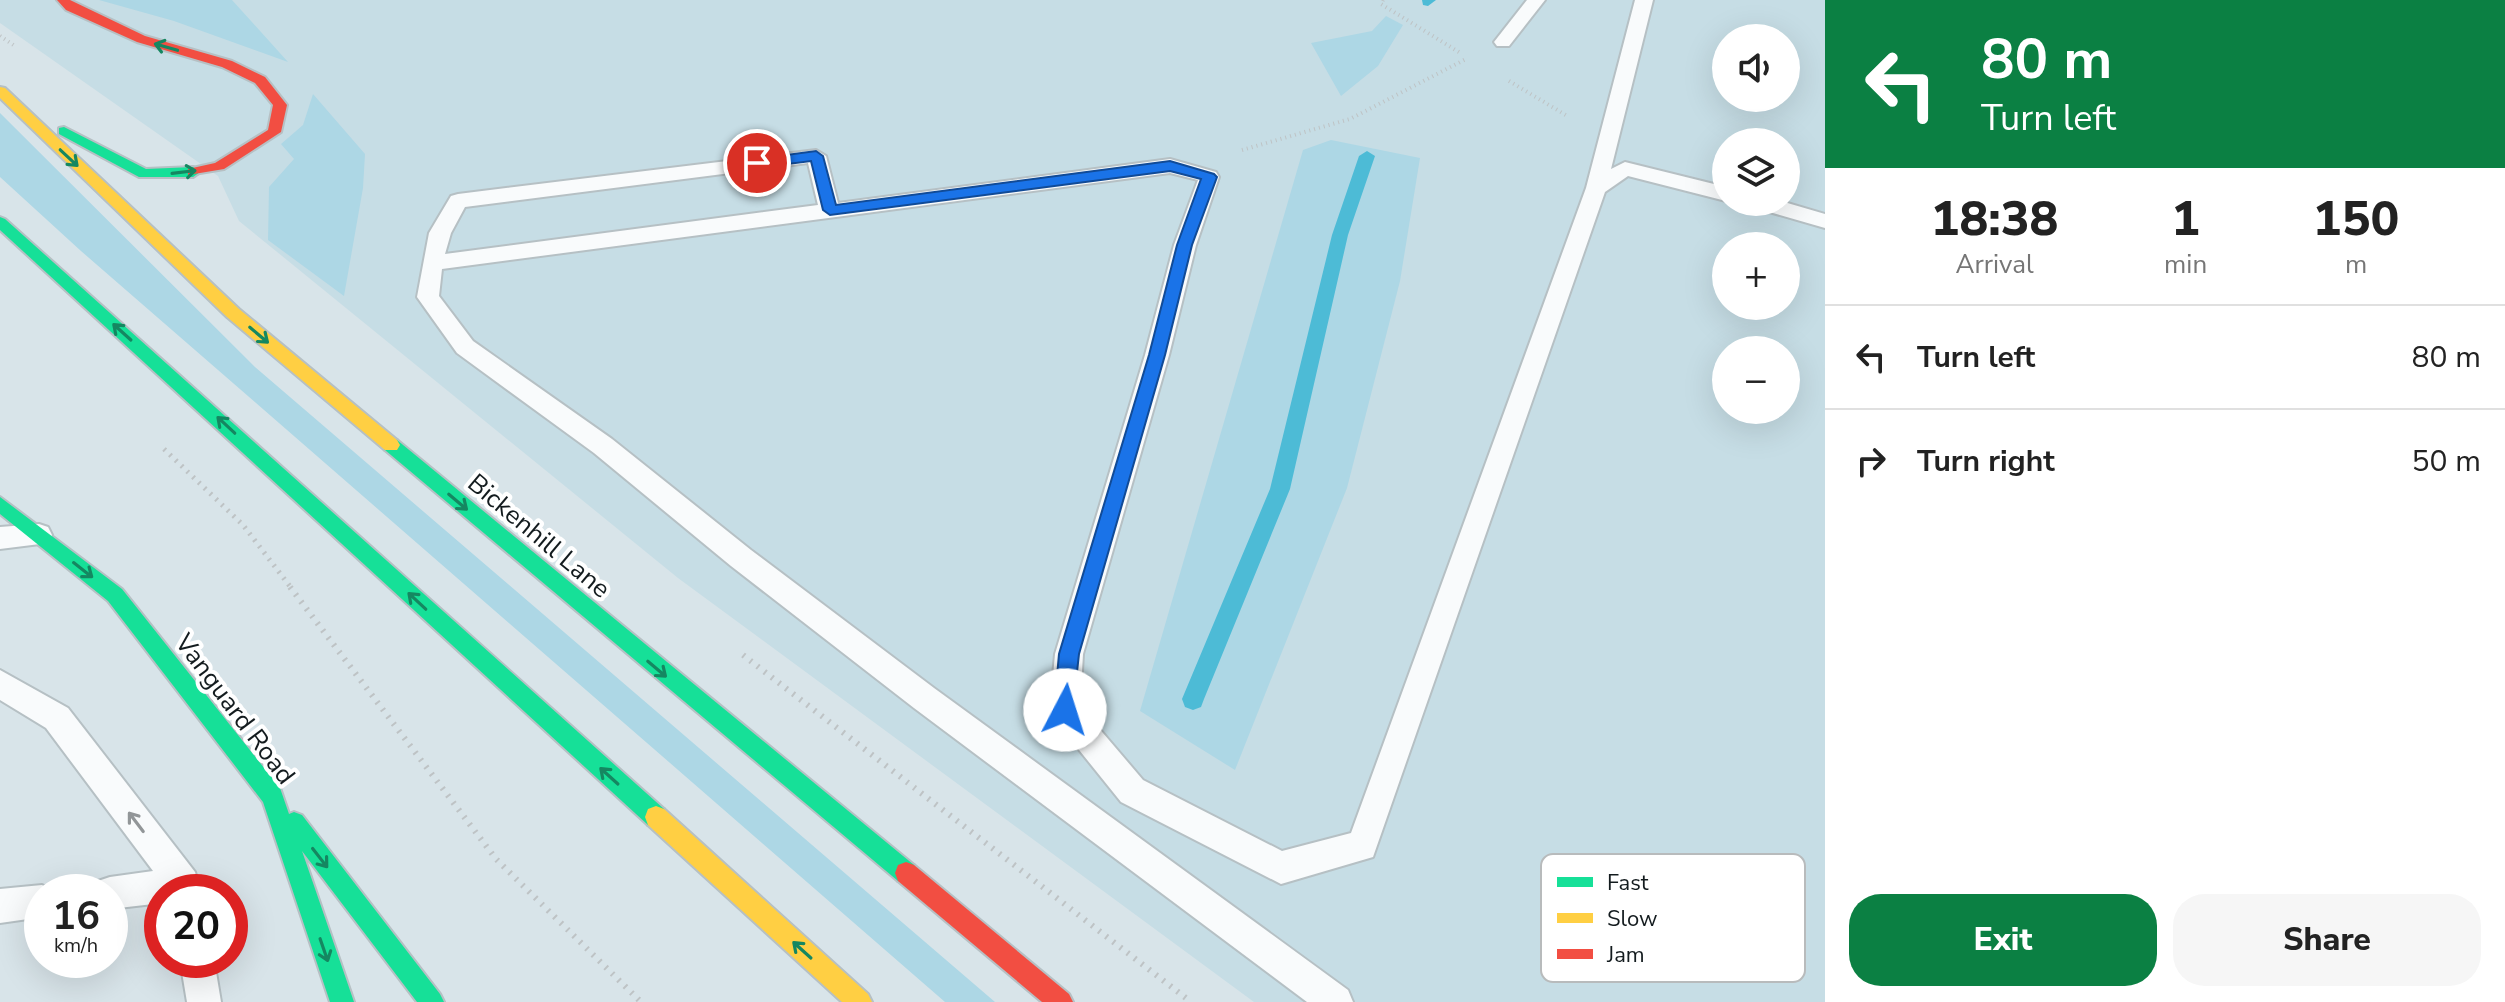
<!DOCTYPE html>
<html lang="en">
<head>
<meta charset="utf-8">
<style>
  body { margin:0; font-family:"Nunito Sans",sans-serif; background:#f6f6f6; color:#222; height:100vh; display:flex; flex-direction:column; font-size:30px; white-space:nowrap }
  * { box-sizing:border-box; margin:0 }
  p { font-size:26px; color:#767676 }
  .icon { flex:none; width:44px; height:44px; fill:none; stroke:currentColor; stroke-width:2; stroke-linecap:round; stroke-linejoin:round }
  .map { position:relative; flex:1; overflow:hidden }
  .drawer { display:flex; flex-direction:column; background:#fff; width:680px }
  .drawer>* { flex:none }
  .guide { background:#0b8043; color:#fff; overflow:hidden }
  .fabs { position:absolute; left:1712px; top:24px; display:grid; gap:16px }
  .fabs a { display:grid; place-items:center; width:88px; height:88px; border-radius:50%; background:#fff; box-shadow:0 8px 32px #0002; font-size:40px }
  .speed { position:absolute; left:24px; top:874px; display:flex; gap:16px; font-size:40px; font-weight:700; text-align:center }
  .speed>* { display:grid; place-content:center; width:104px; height:104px; border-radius:50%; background:#fff; box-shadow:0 8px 32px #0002; line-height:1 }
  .speed small { font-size:20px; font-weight:400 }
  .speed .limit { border:12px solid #d22; background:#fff; color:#111 }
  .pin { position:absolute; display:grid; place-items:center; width:68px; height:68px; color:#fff; margin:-34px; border:4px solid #fff; border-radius:50%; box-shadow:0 2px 8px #0007 }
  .me { position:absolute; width:88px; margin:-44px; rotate:5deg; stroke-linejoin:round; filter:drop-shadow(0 0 6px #0008) }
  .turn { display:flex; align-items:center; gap:28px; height:168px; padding:0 24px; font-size:36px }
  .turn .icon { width:104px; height:104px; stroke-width:2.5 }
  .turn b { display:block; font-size:56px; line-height:68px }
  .eta { display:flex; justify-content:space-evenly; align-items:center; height:136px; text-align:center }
  .eta b { font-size:48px; font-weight:800; line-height:56px }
  .button { display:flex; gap:16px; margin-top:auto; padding:16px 24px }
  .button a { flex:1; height:92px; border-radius:32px; background:#0b8043; color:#fff; font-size:32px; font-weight:800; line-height:92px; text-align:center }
  .button a+a { background:#f6f6f6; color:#222 }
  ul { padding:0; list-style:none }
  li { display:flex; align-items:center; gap:24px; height:104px; padding:0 24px; border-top:2px solid #e0e0e0 }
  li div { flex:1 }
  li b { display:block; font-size:30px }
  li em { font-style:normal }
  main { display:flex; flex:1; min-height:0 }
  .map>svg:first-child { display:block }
  .built { fill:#c6dde5; fill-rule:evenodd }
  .green { fill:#add7e5 }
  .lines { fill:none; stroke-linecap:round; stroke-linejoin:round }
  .stream { fill:#4dbbd6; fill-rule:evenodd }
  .lane-casing { stroke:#b6c0c4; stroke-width:4 }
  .fast-casing { stroke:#b6c0c4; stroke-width:4 }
  .slow-casing { stroke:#b6c0c4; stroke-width:4 }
  .jam-casing { stroke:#b6c0c4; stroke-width:4 }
  .path-far2 { stroke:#bec3c5; stroke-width:4; stroke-dasharray:1 4; stroke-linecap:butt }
  .path-far1 { stroke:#bec3c5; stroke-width:5; stroke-dasharray:2 6; stroke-linecap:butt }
  .path { stroke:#bec3c5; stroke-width:6; stroke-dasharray:2 7; stroke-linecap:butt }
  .lane { fill:#f9fbfc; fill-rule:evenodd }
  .fast { fill:#16e098; fill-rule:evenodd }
  .slow { fill:#ffcf43; fill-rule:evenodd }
  .jam { fill:#f24e42; fill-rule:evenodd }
  .oneway { stroke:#158761 }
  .oneway2 { stroke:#929698 }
  .route { fill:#1a73e8; stroke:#114b97; stroke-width:2 }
  .labels { text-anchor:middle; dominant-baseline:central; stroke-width:8; stroke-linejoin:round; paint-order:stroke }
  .street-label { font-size:26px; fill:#131b1e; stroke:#fff }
  .key { fill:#fff; stroke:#b8bbbc; stroke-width:2 }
  .key-label { font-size:22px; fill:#131b1e }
</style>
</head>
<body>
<main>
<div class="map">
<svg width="1825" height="1002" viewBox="0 0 1825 1002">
  <rect width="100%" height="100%" fill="#d8e4e9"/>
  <!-- built -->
  <path class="built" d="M 0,0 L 1825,0 L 1825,1002 L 1254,1002 L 678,578 L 239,221 L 218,176 L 0,23 ZM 1726,38 L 1786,38 L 1786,98 L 1726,98 ZM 1726,142 L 1786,142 L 1786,202 L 1726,202 ZM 1726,246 L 1786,246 L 1786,306 L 1726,306 ZM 1726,350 L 1786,350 L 1786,410 L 1726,410 Z"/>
  <!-- green -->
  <g class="green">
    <polygon points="99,0 232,0 288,62 174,21"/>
    <polygon points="1386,16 1403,25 1378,66 1341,96 1311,43 1372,31"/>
    <polygon points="313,94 365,154 363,188 344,296 268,240 269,187 294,159 281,144 303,125"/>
    <polygon points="0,113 255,367 995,1002 945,1002 81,251 0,177"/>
    <polygon points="1331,140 1420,158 1400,281 1347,488 1235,770 1140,711 1303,150"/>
  </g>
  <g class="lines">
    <!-- stream -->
    <g class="stream">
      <polygon points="1422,0 1436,0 1428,6 1423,5"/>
      <polygon points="1367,151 1375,156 1348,235 1290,489 1204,699 1201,707 1193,710 1185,707 1182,699 1270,489 1332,235 1359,156"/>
    </g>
    <defs>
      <g id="lane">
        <polygon points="1527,0 1545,0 1509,46 1497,46 1494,42"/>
        <path d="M 1635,0 L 1653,0 L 1611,169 L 1625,162 L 1726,187 L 1726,201 L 1628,176 L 1605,192 L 1373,857 L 1281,884 L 1121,802 L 1055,720 L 1050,710 L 1055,654 L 1145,355 L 1174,245 L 1198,180 L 1170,173 L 442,269 L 439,296 L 473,341 L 612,439 L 751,550 L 934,688 L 1348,990 L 1353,1002 L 1307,1002 L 914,708 L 731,566 L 594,453 L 457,353 L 417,297 L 429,233 L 451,196 L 458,194 L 816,150 L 826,156 L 838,203 L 1170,159 L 1216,172 L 1219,177 L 1196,245 L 1169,355 L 1083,654 L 1080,706 L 1143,780 L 1282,851 L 1351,833 L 1586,188 ZM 808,163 L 818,205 L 445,254 L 451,233 L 465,207 Z"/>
        <polygon points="1749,202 1784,202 1825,214 1825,228 1752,207"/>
        <polygon points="39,524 48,527 52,535 48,543 0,549 0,527"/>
        <polygon points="0,670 68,708 195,872 201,892 162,892 162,903 110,909 110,892 94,892 98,881 110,877 153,871 46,728 0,700"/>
        <polygon points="42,885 55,892 42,892 42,917 0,923 0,889"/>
        <polygon points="180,960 214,960 221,1002 187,1002"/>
      </g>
      <g id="fast">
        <polygon points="64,127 146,169 193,167 200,172 193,177 139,177 59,134 59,128"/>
        <polygon points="0,217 5,219 664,809 667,817 664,825 656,828 648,825 0,230"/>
        <polygon points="391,438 397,440 914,865 917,873 914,881 906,884 898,881 385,450 382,445"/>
        <polygon points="0,497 122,589 280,788 289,814 294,812 302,815 440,994 444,1002 417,1002 302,851 354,1002 330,1002 263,802 108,601 0,514"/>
      </g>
      <g id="slow">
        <polygon points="0,87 5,88 239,309 397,440 400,445 397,450 385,450 227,317 0,98"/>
        <polygon points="656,806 664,809 868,994 872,1002 842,1002 648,825 645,817 648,809"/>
      </g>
      <g id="jam">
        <polygon points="57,0 70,0 145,36 232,61 265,77 287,105 281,132 224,169 188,175 188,169 215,163 268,130 273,105 255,83 222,67 137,42 66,10"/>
        <polygon points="906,862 914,865 1069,994 1073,1002 1042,1002 898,881 895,873 898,865"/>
      </g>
    </defs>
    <!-- lane casing -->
    <use href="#lane" class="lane-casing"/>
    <!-- fast casing -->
    <use href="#fast" class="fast-casing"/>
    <!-- slow casing -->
    <use href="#slow" class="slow-casing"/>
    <!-- jam casing -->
    <use href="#jam" class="jam-casing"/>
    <!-- path-far2 -->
    <g class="path-far2">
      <polyline points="1383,0 1381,4 1462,54"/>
      <polyline points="0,36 15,46"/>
      <polyline points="1509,81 1569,117"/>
      <polyline points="1242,150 1350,119 1466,59"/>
    </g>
    <!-- path-far1 -->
    <polyline class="path-far1" points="164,449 243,525 292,589"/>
    <!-- path -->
    <g class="path">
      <polyline points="290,587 496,859 641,1002"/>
      <polyline points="743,655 1191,1002"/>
    </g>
    <!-- lane -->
    <use href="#lane" class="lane"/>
    <!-- fast -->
    <use href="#fast" class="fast"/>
    <!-- slow -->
    <use href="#slow" class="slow"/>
    <!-- jam -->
    <use href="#jam" class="jam"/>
  </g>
  <!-- one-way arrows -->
  <defs><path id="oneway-shaft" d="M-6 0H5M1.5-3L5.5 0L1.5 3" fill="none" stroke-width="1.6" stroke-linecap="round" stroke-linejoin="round" transform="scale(2)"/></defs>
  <g class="oneway">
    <use href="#oneway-shaft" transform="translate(166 47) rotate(-164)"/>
    <use href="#oneway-shaft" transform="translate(69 158) rotate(43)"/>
    <use href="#oneway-shaft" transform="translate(184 172) rotate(-7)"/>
    <use href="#oneway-shaft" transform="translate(122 332) rotate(-138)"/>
    <use href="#oneway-shaft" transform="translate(259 335) rotate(40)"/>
    <use href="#oneway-shaft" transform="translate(226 425) rotate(-137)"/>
    <use href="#oneway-shaft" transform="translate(458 502) rotate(40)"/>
    <use href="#oneway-shaft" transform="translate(83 570) rotate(38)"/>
    <use href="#oneway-shaft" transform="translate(417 601) rotate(-137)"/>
    <use href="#oneway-shaft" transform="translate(657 669) rotate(40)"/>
    <use href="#oneway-shaft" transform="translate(609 776) rotate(-138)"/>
    <use href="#oneway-shaft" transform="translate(320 858) rotate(52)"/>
    <use href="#oneway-shaft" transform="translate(324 950) rotate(71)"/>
    <use href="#oneway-shaft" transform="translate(802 950) rotate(-138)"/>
  </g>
  <use class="oneway2" href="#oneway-shaft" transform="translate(136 822) rotate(-127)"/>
  <!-- route -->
  <polygon class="route" points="816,151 823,156 836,205 1170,161 1214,174 1217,177 1192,245 1165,355 1079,654 1072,717 1065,720 1057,717 1054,710 1059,654 1149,355 1177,245 1201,179 1170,171 830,215 823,210 811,161 757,168 750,163 757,159"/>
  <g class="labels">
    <!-- street labels -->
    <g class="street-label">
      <text transform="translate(539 536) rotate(40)">Bickenhill Lane</text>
      <text transform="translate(235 709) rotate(53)">Vanguard Road</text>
    </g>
  </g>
  <!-- legend -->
  <rect x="1541" y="854" width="264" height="128" rx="12" class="key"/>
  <rect x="1557" y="877" width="36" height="10" fill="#16e098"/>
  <rect x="1557" y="913" width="36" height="10" fill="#ffcf43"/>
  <rect x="1557" y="949" width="36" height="10" fill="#f24e42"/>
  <g class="key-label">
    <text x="1607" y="890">Fast</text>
    <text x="1607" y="926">Slow</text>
    <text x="1607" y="962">Jam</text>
  </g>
</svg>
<div class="fabs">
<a><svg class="icon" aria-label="sound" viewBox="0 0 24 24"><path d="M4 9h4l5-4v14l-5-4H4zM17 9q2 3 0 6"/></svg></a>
<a><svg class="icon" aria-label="layers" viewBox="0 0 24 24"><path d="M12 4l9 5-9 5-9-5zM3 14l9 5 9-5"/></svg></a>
<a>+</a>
<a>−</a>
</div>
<div class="speed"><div>16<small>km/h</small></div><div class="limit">20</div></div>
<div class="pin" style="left:757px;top:163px;background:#d93025"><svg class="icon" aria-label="arrive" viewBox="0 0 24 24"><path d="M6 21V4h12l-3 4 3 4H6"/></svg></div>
<svg class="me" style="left:1065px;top:710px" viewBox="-20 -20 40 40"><circle r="19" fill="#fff"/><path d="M0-13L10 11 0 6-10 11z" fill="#1a73e8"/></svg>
</div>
<section class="drawer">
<div class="guide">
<div class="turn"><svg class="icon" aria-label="left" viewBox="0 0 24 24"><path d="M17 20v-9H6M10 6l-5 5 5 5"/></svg><div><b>80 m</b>Turn left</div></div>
</div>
<div class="eta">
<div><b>18:38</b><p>Arrival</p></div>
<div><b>1</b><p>min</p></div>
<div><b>150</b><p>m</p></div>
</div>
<ul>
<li><svg class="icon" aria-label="left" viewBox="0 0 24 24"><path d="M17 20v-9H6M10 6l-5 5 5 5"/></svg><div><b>Turn left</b></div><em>80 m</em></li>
<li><svg class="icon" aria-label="right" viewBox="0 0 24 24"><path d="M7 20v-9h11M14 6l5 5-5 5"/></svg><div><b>Turn right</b></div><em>50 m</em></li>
</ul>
<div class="button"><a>Exit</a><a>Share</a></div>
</section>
</main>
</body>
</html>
